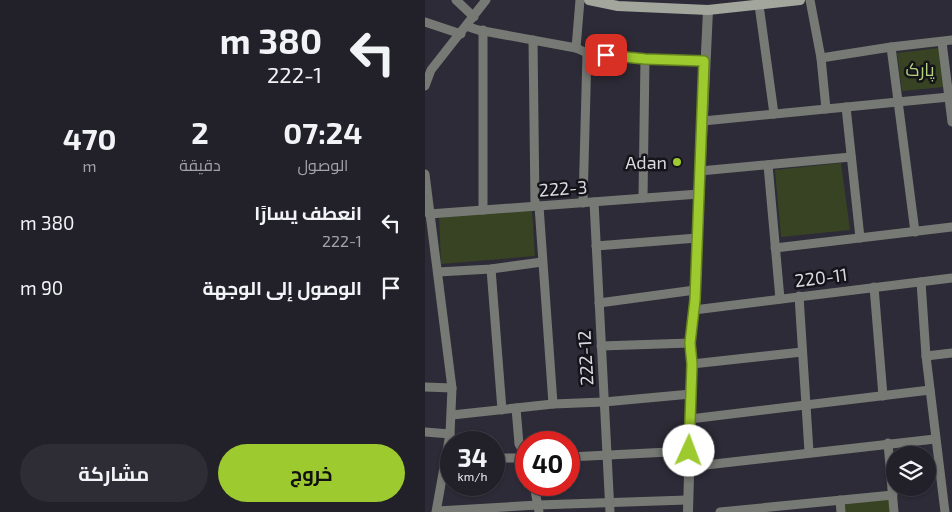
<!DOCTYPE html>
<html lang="ar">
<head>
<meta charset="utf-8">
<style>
  body { margin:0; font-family:"Exo 2",Cairo,sans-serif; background:#2e2d35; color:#f1f3f6; direction:rtl; height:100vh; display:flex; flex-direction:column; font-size:19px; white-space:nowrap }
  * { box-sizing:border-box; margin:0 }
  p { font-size:16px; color:#a2a3a8 }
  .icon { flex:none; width:28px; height:28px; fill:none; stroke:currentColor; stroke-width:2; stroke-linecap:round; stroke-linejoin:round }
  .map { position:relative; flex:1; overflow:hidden; direction:ltr }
  .details { display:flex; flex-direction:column; background:#222029; width:425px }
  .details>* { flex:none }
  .hud { background:#222029; color:#f1f3f6; overflow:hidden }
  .tools { position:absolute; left:461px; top:446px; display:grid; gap:10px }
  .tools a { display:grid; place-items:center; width:50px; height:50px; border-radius:50%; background:#222029; box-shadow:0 1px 4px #0004,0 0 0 1px #3f3e46; font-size:25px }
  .speed { position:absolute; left:15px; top:431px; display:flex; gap:10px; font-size:25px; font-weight:700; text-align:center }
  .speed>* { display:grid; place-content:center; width:65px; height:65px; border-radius:50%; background:#222029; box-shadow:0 1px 4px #0004,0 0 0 1px #3f3e46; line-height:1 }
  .speed small { font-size:12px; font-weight:400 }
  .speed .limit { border:8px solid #d22; background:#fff; color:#111 }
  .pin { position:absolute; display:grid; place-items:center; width:42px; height:42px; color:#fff; margin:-21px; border-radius:10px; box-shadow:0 2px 8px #0006 }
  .me { position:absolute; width:55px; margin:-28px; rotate:2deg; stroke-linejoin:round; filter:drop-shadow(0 0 4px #0008) }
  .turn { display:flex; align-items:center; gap:18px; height:105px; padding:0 20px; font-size:22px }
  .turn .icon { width:65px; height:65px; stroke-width:2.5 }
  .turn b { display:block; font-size:35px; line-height:42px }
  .eta { display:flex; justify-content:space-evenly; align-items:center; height:85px; text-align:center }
  .eta b { font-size:30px; font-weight:700; line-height:35px }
  .action { display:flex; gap:10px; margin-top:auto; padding:10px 20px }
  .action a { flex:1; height:58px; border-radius:30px; background:#9dca2f; color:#111; font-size:20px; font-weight:700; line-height:58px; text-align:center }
  .action a+a { background:#2e2d35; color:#f1f3f6 }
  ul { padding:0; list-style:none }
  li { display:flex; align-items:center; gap:15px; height:65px; padding:0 20px }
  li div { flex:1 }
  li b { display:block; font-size:19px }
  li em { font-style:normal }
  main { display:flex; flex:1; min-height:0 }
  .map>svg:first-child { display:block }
  .green { fill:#374323 }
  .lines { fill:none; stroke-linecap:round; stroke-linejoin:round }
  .minor { stroke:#777a74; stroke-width:9 }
  .tertiary { stroke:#777a74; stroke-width:10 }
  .secondary { stroke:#a2a69c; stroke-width:10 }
  .route-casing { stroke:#66831f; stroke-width:12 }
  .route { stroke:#9dca2f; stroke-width:9 }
  .poi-dot { fill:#9dca2f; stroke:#15141a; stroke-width:2 }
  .labels { text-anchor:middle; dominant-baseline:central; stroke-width:5; stroke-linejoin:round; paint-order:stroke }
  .park-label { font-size:18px; fill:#b4d27f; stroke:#15141a }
  .poi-label { font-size:18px; fill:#dad9e1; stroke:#15141a; text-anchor:end }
  .street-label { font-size:18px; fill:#dad9e1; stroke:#15141a }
</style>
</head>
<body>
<main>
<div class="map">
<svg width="527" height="512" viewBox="0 0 527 512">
  <rect width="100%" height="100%" fill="#2d2b37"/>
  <!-- green -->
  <g class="green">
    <polygon points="514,48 519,87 477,91 472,53"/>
    <polygon points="416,163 425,230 356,237 350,170"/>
    <polygon points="107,209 110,256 16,264 14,216"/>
    <polygon points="468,495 469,512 416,512 415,500"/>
  </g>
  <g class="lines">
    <!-- minor -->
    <g class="minor">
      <polyline points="31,0 49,17"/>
      <polyline points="385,0 396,58 401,109"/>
      <polyline points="334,5 349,114"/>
      <polyline points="0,22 36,34"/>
      <polyline points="41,26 53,30 151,48 162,53 220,59 279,61"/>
      <polyline points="58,30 58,210"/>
      <polyline points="108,40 110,206"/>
      <polyline points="517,42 527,122"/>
      <polyline points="466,47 490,232"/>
      <polyline points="151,48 155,0"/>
      <polyline points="396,58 466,47 527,40"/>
      <polyline points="0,86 6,70 61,0"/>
      <polyline points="421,107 435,238"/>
      <polyline points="278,121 524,97"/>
      <polyline points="343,165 355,299"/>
      <polyline points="275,171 426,157"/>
      <polyline points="0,174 27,388 25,434 11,512"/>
      <polyline points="218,198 220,59"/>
      <polyline points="169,202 185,512"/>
      <polyline points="158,203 162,53"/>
      <polyline points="114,206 128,404"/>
      <polyline points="4,214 274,194"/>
      <polyline points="171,246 272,238"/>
      <polyline points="350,248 527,227"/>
      <polyline points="66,269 77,410"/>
      <polyline points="13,272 66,269 117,262"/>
      <polyline points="496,282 501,356 520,512"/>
      <polyline points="449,287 458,396"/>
      <polyline points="374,296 384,452"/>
      <polyline points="174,303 270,290"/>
      <polyline points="269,310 527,278"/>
      <polyline points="176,346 265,343"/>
      <polyline points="501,356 527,353"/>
      <polyline points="267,364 377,352"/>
      <polyline points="0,387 27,388"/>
      <polyline points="91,408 94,444 101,456"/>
      <polyline points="27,415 128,404 179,402 266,394"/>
      <polyline points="265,419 505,390"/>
      <polyline points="0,432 25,434"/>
      <polyline points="463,443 469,512"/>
      <polyline points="144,457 264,451"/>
      <polyline points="69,458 101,458"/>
      <polyline points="263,467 510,439"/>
      <polyline points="109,485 114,512"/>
      <polyline points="415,500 416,512"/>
      <polyline points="12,511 113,505 262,500"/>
      <polyline points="295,512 468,495"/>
    </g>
    <!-- tertiary -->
    <polyline class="tertiary" points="263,512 267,364 265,343 269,310 283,10"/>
    <!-- secondary -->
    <polyline class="secondary" points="164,0 193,6 283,10 375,0"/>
  </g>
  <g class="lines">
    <defs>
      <polyline id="route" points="181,55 220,59 279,61 270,300 265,343 267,364 264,451"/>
    </defs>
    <!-- route casing -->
    <use href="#route" class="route-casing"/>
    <!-- route -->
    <use href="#route" class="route"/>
  </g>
  <!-- markers -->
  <circle class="poi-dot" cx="252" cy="162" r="5"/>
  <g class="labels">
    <!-- park labels -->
    <g class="park-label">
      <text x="495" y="69">پارک</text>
    </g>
    <!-- poi labels -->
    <g class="poi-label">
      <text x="242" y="162">Adan</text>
    </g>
    <!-- street labels -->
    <g class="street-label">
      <text transform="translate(138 188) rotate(-4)">222-3</text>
      <text transform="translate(396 277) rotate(-7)">220-11</text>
      <text transform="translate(160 358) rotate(-93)">222-12</text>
    </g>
  </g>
</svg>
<div class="tools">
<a><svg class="icon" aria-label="layers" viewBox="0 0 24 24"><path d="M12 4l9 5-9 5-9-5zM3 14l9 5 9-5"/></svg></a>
</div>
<div class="speed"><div>34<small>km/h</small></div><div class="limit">40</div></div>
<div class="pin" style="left:181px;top:55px;background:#d93025"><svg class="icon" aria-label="arrive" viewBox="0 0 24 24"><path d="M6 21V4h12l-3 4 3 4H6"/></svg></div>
<svg class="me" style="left:264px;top:451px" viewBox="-20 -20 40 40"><circle r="19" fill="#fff"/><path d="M0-13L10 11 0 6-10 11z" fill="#9dca2f"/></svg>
</div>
<section class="details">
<div class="hud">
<div class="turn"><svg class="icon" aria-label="left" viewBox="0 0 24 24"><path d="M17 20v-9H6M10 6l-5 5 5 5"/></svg><div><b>380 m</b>222-1</div></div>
</div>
<div class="eta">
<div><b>07:24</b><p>الوصول</p></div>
<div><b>2</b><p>دقيقة</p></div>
<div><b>470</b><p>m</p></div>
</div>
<ul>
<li><svg class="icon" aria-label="left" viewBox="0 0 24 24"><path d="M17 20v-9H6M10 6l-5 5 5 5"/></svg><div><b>انعطف يسارًا</b><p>222-1</p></div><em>380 m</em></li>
<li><svg class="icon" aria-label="arrive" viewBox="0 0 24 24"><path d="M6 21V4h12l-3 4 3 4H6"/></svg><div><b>الوصول إلى الوجهة</b></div><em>90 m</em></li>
</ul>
<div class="action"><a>خروج</a><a>مشاركة</a></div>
</section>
</main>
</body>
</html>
